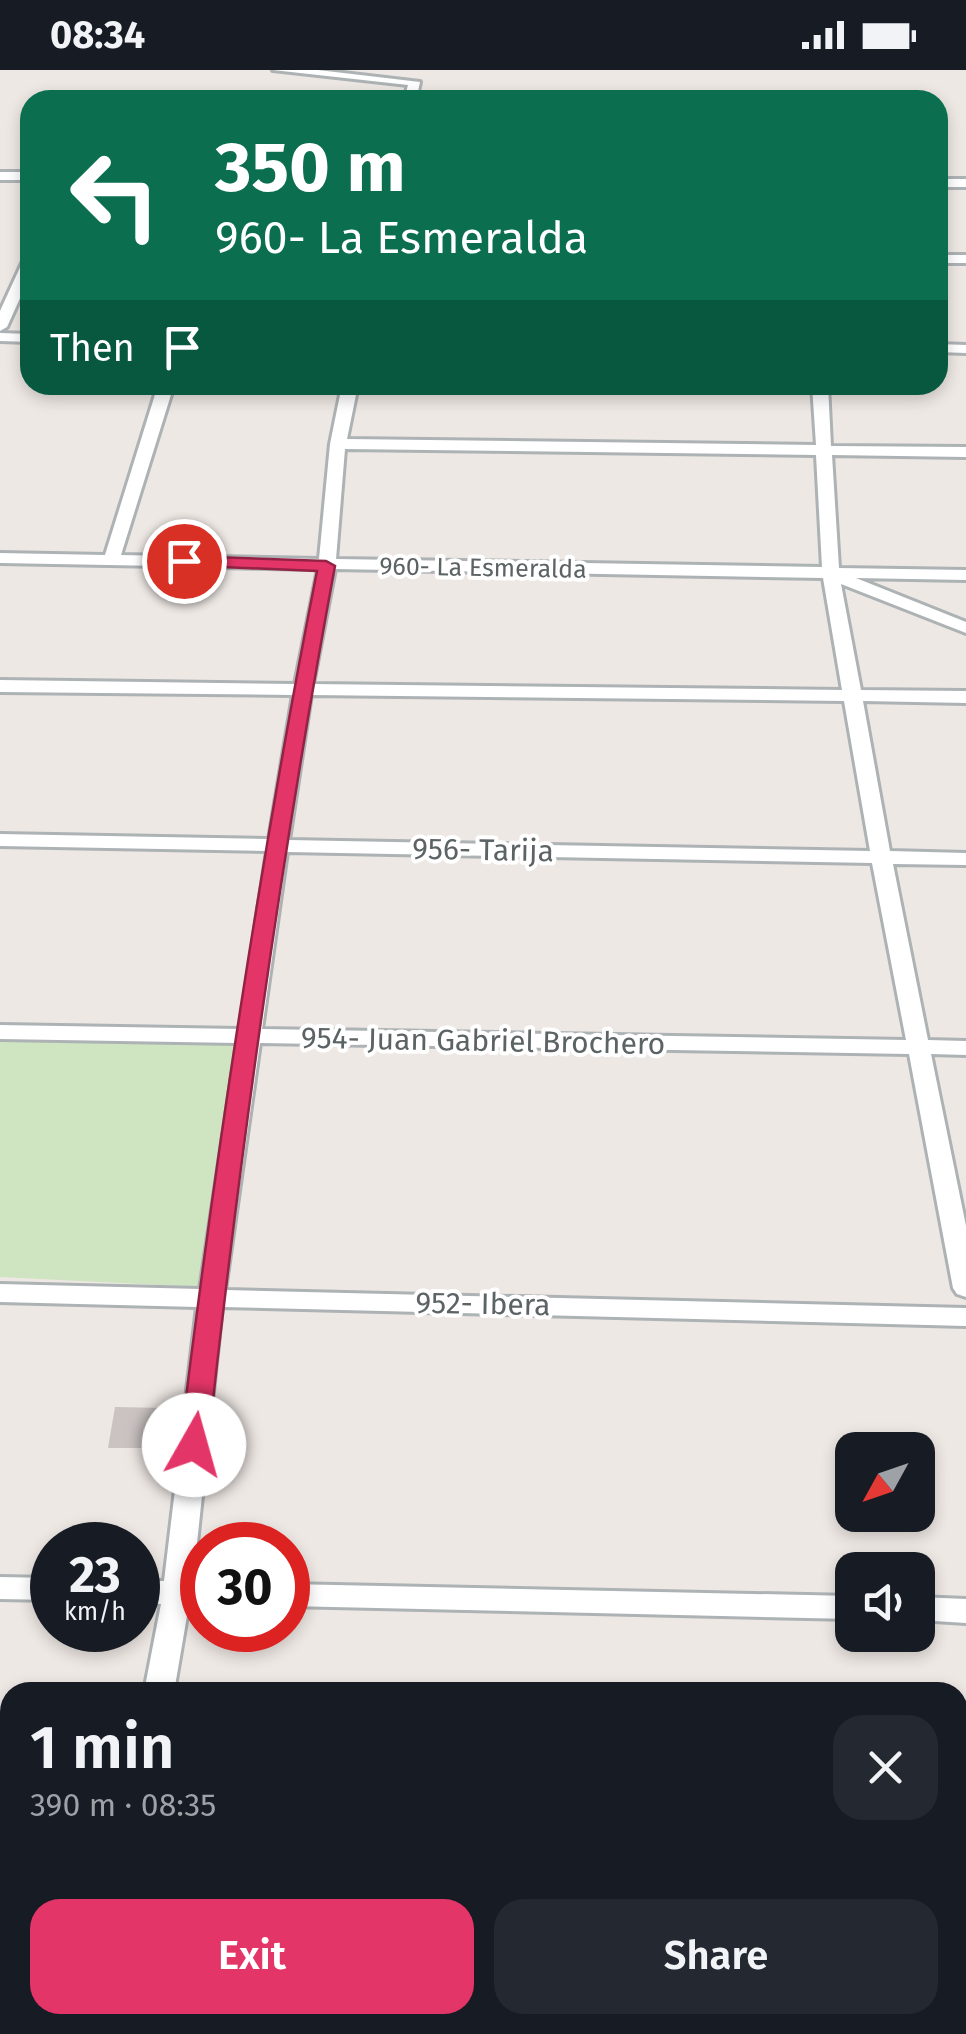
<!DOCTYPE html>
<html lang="en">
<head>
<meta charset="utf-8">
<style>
  body { margin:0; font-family:"Fira Sans",sans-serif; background:#242831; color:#f1f3f6; height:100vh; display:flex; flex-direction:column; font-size:38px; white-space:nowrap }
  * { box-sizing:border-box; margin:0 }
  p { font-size:32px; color:#9ea1a6 }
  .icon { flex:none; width:55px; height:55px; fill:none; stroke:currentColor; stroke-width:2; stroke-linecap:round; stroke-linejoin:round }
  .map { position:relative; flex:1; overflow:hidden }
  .panel { position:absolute; left:0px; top:1612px; width:968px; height:352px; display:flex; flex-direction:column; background:#171b24; border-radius:30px 30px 0 0; box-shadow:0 5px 15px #0003 }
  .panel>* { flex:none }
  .banner { position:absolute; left:20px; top:20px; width:928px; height:305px; border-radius:30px; box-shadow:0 5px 15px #0003; background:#0b6e4f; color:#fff; overflow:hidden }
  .needle { width:65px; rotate:230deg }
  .buttons { position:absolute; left:835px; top:1362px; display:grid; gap:20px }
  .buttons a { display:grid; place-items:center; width:100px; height:100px; border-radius:20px; background:#171b24; box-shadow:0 5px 15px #0003; font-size:50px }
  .speed { position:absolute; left:30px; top:1452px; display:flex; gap:20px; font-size:50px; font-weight:700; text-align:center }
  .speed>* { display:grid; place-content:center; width:130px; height:130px; border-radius:50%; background:#171b24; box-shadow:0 5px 15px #0003; line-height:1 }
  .speed small { font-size:25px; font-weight:400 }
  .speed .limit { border:15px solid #d22; background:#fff; color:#111 }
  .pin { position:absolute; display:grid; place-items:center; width:85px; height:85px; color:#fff; margin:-42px; border:5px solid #fff; border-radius:50%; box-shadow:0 2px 10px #0007 }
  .me { position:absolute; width:110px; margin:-55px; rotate:7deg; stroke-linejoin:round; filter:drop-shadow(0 0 8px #0008) }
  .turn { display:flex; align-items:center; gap:35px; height:210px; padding:0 30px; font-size:45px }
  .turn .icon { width:130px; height:130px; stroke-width:2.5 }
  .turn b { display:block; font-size:70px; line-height:85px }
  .then { display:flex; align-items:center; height:95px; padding:0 30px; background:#0003; gap:20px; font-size:38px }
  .round { display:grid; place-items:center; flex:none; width:105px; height:105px; border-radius:30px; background:#242831 }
  .summary { display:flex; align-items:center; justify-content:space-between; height:170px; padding:0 30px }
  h1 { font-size:60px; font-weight:600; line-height:75px }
  .cta { display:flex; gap:20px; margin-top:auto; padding:20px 30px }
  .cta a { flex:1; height:115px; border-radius:30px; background:#e43568; color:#fff; font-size:40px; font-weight:600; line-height:115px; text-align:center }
  .cta a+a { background:#242831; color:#f1f3f6 }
  .status { display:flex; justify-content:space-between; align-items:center; height:70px; padding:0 50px; background:#171b24; direction:ltr }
  .status svg { height:28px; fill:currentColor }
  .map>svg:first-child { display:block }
  .green { fill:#cfe5c2 }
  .building { fill:#cac3c2 }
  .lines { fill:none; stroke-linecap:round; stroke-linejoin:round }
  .street-casing { stroke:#adb2b4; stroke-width:6 }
  .street { fill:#fff; fill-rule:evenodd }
  .route { fill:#e43568; stroke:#942244; stroke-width:2.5 }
  .labels { text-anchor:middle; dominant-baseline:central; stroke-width:8; stroke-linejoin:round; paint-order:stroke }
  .far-street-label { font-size:25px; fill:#5c6364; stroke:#fff }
  .street-label { font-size:30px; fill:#5c6364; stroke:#fff }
</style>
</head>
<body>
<div class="status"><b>08:34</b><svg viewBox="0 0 49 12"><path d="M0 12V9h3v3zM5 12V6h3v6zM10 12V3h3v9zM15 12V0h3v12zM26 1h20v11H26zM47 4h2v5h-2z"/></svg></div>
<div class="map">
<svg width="966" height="1964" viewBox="0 0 966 1964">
  <rect width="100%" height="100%" fill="#eee8e4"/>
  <!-- green -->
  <polygon class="green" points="0,969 239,974 199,1217 0,1207"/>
  <!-- building -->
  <polygon class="building" points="115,1337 166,1338 160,1378 108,1378"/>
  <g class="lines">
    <defs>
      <g id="street">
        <polygon points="273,0 318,0 420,12 416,30 404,30 408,15"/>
        <rect x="0" y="102" width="30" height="8"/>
        <rect x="938" y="109" width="28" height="8"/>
        <rect x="938" y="185" width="28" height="8"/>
        <polygon points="30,187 30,206 7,257 0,261 0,241 23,191"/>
        <polygon points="0,263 30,264 30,272 0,271"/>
        <polygon points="938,274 966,275 966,283 938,282"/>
        <path d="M 158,315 L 174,315 L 121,485 L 319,489 L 330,374 L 342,315 L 358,315 L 347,369 L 816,375 L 812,315 L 828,315 L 831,376 L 966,377 L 966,387 L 832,385 L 839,498 L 966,500 L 966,510 L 856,508 L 966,552 L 966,563 L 841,514 L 861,620 L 966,621 L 966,633 L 863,631 L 890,781 L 966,783 L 966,795 L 893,794 L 928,970 L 966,971 L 966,985 L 931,984 L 966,1156 L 966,1227 L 957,1224 L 953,1218 L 909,984 L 260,973 L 225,1220 L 966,1238 L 966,1256 L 222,1237 L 193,1511 L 202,1512 L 202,1534 L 189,1534 L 174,1622 L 144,1622 L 161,1534 L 138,1533 L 138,1511 L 164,1511 L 197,1237 L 0,1232 L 0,1214 L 200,1219 L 237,973 L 0,969 L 0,955 L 240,959 L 267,781 L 0,776 L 0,764 L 269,769 L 293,625 L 0,622 L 0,610 L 295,614 L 318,499 L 0,493 L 0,483 L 105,485 ZM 345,379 L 816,385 L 822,497 L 336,489 ZM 335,499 L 823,508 L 842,620 L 313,614 ZM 311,625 L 844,631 L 870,781 L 289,770 ZM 287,782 L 872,793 L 906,970 L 262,959 Z"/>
        <polygon points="0,1507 52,1508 52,1530 0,1529"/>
        <polygon points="288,1514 852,1526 852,1549 288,1536"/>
        <polygon points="918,1527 966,1529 966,1553 918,1550"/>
        <rect x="0" y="1904" width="10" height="30"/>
        <rect x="958" y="1921" width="8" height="30"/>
        <polygon points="84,1955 118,1955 116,1964 82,1964"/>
      </g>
    </defs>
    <!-- street casing -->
    <use href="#street" class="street-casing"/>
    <!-- street -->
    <use href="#street" class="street"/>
  </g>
  <!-- route -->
  <path class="route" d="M 184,486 L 326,491 L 335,496 C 281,787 240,1081 208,1375 L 204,1382 L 194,1385 L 184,1382 L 180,1375 C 216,1083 260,790 317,501 L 177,495 L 175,491 Z"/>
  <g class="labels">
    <!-- far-street labels -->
    <g class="far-street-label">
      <text transform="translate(483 498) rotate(1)">960- La Esmeralda</text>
    </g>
    <!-- street labels -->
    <g class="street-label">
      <text transform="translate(483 780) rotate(1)">956- Tarija</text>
      <text transform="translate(483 971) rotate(1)">954- Juan Gabriel Brochero</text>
      <text transform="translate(483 1234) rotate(1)">952- Ibera</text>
    </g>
  </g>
</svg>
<div class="buttons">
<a><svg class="needle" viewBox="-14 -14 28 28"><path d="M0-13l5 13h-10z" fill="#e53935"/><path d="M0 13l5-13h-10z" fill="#9ea1a6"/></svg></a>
<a><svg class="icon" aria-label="sound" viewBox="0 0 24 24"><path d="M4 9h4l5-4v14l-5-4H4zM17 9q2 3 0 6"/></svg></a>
</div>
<div class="speed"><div>23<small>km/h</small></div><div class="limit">30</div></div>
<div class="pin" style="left:184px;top:491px;background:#d93025"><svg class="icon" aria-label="arrive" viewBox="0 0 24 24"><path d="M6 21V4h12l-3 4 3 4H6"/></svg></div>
<svg class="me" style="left:194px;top:1375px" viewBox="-20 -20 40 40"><circle r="19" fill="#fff"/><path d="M0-13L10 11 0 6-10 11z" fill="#e43568"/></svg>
<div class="banner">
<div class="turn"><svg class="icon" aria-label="left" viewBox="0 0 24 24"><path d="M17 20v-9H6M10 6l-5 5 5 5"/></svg><div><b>350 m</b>960- La Esmeralda</div></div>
<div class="then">Then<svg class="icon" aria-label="arrive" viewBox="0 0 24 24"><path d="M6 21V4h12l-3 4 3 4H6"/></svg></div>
</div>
<section class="panel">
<div class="summary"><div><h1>1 min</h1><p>390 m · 08:35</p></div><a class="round"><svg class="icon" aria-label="close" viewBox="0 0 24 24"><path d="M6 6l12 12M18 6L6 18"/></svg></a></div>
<div class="cta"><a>Exit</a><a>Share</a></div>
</section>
</div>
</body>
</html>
